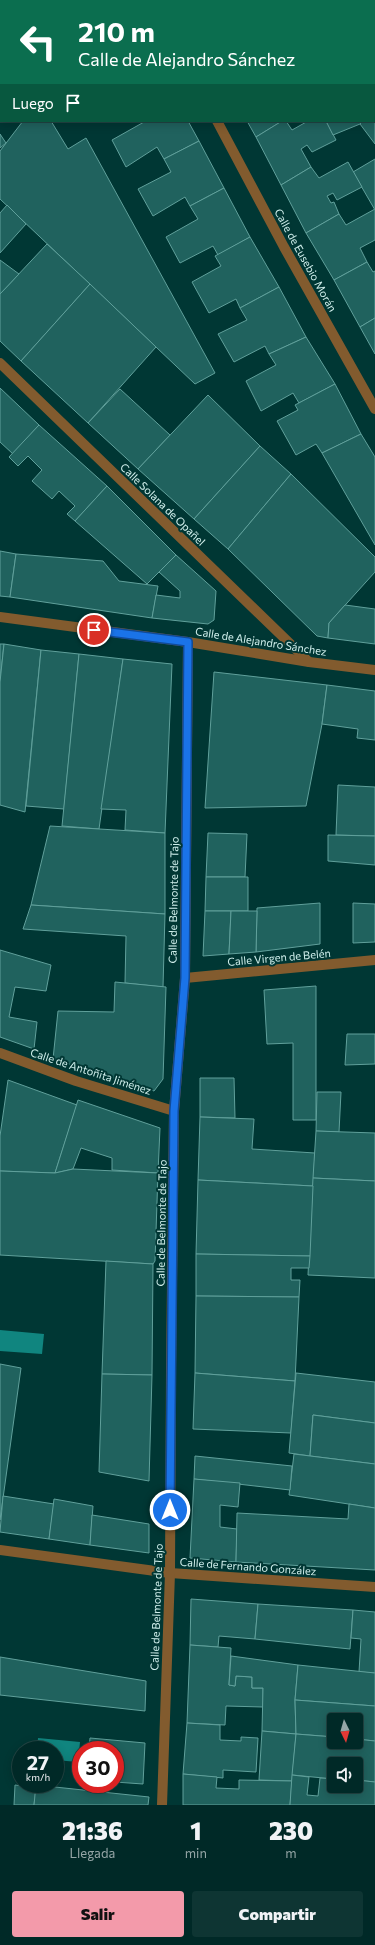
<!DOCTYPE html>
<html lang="es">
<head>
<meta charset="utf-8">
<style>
  body { margin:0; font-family:Commissioner,sans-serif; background:#0e3533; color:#f1f3f6; height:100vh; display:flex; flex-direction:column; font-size:15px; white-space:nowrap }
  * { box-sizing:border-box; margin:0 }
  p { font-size:13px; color:#95a6a7 }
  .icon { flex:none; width:22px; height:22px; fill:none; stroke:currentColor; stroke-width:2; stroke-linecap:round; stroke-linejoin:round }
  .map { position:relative; height:1805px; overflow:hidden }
  .side { display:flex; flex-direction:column; background:#002927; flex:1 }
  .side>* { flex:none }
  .top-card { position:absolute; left:0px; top:0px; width:375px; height:122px; box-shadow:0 2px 10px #0003,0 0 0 1px #224544; background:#0b6e4f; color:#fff; overflow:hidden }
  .needle { width:26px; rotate:175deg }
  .fabs { position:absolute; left:327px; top:1713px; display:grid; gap:8px }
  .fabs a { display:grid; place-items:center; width:36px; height:36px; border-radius:4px; background:#002927; box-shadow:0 2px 10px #0003,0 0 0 1px #224544; font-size:20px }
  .speed { position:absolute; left:12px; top:1741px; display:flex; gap:8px; font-size:20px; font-weight:700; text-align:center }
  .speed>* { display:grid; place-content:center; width:52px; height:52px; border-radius:50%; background:#002927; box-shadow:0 2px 10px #0003,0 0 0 1px #224544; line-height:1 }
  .speed small { font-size:10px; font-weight:400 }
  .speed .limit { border:6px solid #d22; background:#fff; color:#111 }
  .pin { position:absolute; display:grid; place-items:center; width:34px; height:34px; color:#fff; margin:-17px; border:2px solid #fff; border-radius:50%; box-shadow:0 1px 4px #0007 }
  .me { position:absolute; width:44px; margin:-22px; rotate:0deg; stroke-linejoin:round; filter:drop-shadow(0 0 3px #0008) }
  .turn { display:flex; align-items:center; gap:14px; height:84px; padding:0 12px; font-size:18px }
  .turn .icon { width:52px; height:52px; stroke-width:2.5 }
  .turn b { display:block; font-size:28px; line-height:34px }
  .then { display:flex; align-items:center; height:38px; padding:0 12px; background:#0003; gap:8px; font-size:15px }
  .eta { display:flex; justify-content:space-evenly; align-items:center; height:68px; text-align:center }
  .eta b { font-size:24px; font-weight:800; line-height:28px }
  .action { display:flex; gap:8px; margin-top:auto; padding:8px 12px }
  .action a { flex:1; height:46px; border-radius:4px; background:#f39aaa; color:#111; font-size:16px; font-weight:800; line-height:46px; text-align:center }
  .action a+a { background:#0e3533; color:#f1f3f6 }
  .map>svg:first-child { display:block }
  .water { fill:#10857f }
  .building { fill:#20625e; stroke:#60a09b }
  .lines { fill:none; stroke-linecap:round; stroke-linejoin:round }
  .street { stroke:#825b2e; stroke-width:10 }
  .route-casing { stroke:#114b97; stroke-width:10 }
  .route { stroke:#1a73e8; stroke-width:7 }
  .labels { text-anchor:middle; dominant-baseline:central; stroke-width:4; stroke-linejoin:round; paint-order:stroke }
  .street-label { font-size:11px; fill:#d1f0ed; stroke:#003734 }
</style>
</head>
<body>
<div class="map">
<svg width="375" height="1805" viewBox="0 0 375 1805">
  <rect width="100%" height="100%" fill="#003734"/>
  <!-- water -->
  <g class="water">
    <polygon points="0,1330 44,1334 42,1354 0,1351"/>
    <polygon points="38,1738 80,1742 78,1762 55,1760 55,1750 37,1750"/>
  </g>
  <!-- building -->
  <g class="building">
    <polygon points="20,0 47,0 48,1 19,1"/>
    <polygon points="47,0 120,0 121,1 48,1"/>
    <polygon points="270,0 326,0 269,1"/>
    <polygon points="344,0 375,0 375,32 374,1"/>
    <polygon points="0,24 1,26 0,73"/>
    <polygon points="375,54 375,82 374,81"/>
    <polygon points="375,111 375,144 360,124 363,121 374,121"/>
    <polygon points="23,121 51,121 68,149 86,138 215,373 195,384 0,199 0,151"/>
    <polygon points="144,121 188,121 199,141 164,159 157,147 126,167 112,140 144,122"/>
    <polygon points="247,121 282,121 256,137"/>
    <polygon points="282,121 286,121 292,130 308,121 326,121 336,140 312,152 307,145 301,149 311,167 281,185 256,137"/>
    <polygon points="326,121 363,121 360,124 333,135"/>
    <polygon points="0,134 6,143 0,148"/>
    <polygon points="199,141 224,188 190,206 185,197 153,216 138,189 171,172 164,159"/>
    <polygon points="375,159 375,210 353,172"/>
    <polygon points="348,162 362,187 337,200 333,193 327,196 331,203 334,202 339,214 306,233 281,185 311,167 319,178"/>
    <polygon points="224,188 250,237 218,255 213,246 180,263 166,237 198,219 190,206"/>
    <polygon points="7,205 26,224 0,253 0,213"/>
    <polygon points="375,209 375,240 360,248 367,262 334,280 306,233 339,214 346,225"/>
    <polygon points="250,237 279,287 240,308 236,299 209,313 192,282 221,266 215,256"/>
    <polygon points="47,244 90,284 21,361 0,341 0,294"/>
    <polygon points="0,260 19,274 0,294"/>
    <polygon points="367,262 373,272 375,271 375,318 360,327 334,280"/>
    <polygon points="90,284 156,347 88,423 21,361"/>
    <polygon points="279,287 306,337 269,354 265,346 234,362 218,334 247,320 240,308"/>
    <polygon points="375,318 375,354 360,327"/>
    <polygon points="306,337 335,384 299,403 293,393 261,411 246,381 276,365 269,354"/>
    <polygon points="335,384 361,434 322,453 316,444 296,455 277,421 298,410 295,405"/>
    <polygon points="0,388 39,425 13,454 0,442"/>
    <polygon points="120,389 170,435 138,469 88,423"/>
    <polygon points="208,395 260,446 194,519 138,469"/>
    <polygon points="39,425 107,486 75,521 67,514 75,506 59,491 52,499 32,481 42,470 28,456 18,466 9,457"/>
    <polygon points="361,434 375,457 375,545 322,453"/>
    <polygon points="260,446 291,474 228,549 194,519"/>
    <polygon points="291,474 375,557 375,572 329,623 328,638 317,636 228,549"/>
    <polygon points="107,486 176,555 147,584 75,521"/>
    <polygon points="0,551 16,554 10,597 0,596"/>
    <polygon points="16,554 103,561 119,581 158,586 152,618 10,597"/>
    <polygon points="176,555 216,591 214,620 208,624 152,618 156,595 180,598 180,591 159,572"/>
    <polygon points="345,605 375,609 375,644 328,638 329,623"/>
    <polygon points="0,644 4,644 0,682"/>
    <polygon points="4,644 41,650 25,812 0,805 0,682"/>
    <polygon points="41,650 79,654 64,809 26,806"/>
    <polygon points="79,654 123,659 99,829 62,826"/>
    <polygon points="123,659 172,664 165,833 125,830 126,810 101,809"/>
    <polygon points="214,672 327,685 322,724 306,806 205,808"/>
    <polygon points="327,685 375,691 375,740 357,738 358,729 322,724"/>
    <polygon points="338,785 375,787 375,836 336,835"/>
    <polygon points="50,826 165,833 165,914 31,905"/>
    <polygon points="208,833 247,834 245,877 206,877"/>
    <polygon points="328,835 375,836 375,865 328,861"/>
    <polygon points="206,877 248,877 248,911 205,911"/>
    <polygon points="320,903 320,944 256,952 257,908"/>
    <polygon points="353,903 375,904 375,942 353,943"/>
    <polygon points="31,905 165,914 163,987 125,983 126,936 23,929"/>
    <polygon points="205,911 231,911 229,954 203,956"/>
    <polygon points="231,911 257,911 256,952 229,954"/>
    <polygon points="0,950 51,965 46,991 15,987 9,1017 37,1022 34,1049 0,1037"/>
    <polygon points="115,982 166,987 163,1079 154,1091 53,1059 58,1011 114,1012"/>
    <polygon points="316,986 316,1120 293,1120 293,1043 267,1044 264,990"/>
    <polygon points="347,1034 375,1034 375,1064 345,1065"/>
    <polygon points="200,1078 234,1078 235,1118 200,1117"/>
    <polygon points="8,1080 77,1105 55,1173 0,1171 0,1136"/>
    <polygon points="317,1092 341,1092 339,1132 316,1131"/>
    <polygon points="78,1100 160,1128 158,1173 112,1170 112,1158 81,1148 73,1169 55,1173"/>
    <polygon points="200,1117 254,1119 252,1149 315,1153 313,1186 198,1180"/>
    <polygon points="316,1131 375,1133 375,1181 313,1178"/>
    <polygon points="73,1169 158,1173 155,1261 153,1264 0,1255 0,1171 55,1173"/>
    <polygon points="313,1178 375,1181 375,1278 308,1275"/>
    <polygon points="198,1180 313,1186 310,1256 196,1254"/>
    <polygon points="196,1254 310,1256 309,1268 291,1268 291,1280 300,1280 299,1297 196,1296"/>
    <polygon points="106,1261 153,1264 152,1375 102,1374"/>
    <polygon points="196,1296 299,1297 295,1381 195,1373"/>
    <polygon points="0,1364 21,1368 0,1520"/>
    <polygon points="195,1373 295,1381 291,1433 193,1429"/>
    <polygon points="296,1373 375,1382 375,1423 313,1415 310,1456 289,1453"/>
    <polygon points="102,1374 152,1375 149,1481 99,1472"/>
    <polygon points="313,1415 375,1423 375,1464 310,1456"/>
    <polygon points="294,1454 375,1464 375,1508 289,1495"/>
    <polygon points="195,1456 292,1466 290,1490 194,1479"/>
    <polygon points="194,1479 240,1483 238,1507 220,1505 220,1527 237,1529 236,1562 190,1558"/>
    <polygon points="3,1496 54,1504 49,1539 0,1532"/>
    <polygon points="54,1499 93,1506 90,1545 49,1539"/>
    <polygon points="349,1504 375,1508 375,1570 236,1562 237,1513 348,1519"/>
    <polygon points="92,1515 149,1524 149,1553 90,1545"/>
    <polygon points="191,1599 258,1604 255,1639 219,1636 218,1647 190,1645"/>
    <polygon points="258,1604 353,1610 350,1649 255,1639"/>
    <polygon points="353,1610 375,1612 375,1673 359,1672 361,1639 351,1638"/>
    <polygon points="190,1645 231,1648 229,1685 235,1686 236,1676 252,1677 252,1688 263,1688 263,1707 226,1706 225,1725 187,1723"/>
    <polygon points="231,1656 298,1665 295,1700 296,1734 262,1731 263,1688 252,1688 252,1677 236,1676 235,1686 229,1685"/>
    <polygon points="0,1657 146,1681 145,1711 0,1695"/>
    <polygon points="298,1665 375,1673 375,1706 295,1700"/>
    <polygon points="295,1700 375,1706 375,1741 356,1739 356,1720 334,1720 334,1737 296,1734"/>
    <polygon points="187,1723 220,1725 220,1740 241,1741 241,1737 258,1738 256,1772 223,1770 223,1778 183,1774"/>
    <polygon points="262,1731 296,1734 292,1781 259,1780"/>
    <polygon points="296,1734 334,1737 334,1742 356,1742 356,1739 375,1741 375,1782 356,1780 356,1764 334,1764 334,1779 292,1775"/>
    <polygon points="90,1738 145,1743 143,1784 115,1782 115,1750 89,1750"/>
    <polygon points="183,1774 217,1777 216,1788 239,1789 239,1780 292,1781 290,1805 183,1805"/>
    <polygon points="292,1775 309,1777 307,1795 318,1796 320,1778 334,1779 334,1786 356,1786 356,1780 375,1782 375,1805 290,1805"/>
    <polygon points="15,1785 36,1788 34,1805 14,1805"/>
    <polygon points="36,1785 149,1797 148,1805 34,1805"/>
  </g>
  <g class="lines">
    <!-- street -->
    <g class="street">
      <polyline points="151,0 151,1"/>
      <polyline points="229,1 230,0"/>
      <polyline points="217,121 284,247 375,409"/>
      <polyline points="0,363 309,662"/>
      <polyline points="0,617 188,642 309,662 375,670"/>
      <polyline points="185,978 375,960"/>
      <polyline points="0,1053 76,1081 174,1111"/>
      <polyline points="0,1550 170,1573 375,1587"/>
      <polyline points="162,1805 170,1573 171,1369 174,1111 185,978 188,642"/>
    </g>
  </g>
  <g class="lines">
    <defs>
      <polyline id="route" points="94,630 188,642 185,978 174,1111 170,1510"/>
    </defs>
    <!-- route casing -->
    <use href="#route" class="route-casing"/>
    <!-- route -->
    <use href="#route" class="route"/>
  </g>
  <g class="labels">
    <!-- street labels -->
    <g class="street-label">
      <text transform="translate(306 260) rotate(61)">Calle de Eusebio Morán</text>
      <text transform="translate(163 504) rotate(44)">Calle Solana de Opañel</text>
      <text transform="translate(261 641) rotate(9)">Calle de Alejandro Sánchez</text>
      <text transform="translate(173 900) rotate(-89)">Calle de Belmonte de Tajo</text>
      <text transform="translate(279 957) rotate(-5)">Calle Virgen de Belén</text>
      <text transform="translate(91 1071) rotate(18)">Calle de Antoñita Jiménez</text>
      <text transform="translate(161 1223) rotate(-89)">Calle de Belmonte de Tajo</text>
      <text transform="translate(248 1566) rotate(4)">Calle de Fernando González</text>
      <text transform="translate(156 1607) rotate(-88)">Calle de Belmonte de Tajo</text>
    </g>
  </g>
</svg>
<div class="fabs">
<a><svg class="needle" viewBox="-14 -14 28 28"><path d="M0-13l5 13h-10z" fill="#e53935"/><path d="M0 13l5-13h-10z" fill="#95a6a7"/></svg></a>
<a><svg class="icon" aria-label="sound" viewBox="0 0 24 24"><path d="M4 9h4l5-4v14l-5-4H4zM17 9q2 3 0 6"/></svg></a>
</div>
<div class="speed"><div>27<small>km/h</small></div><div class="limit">30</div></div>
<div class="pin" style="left:94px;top:630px;background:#d93025"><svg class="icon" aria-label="arrive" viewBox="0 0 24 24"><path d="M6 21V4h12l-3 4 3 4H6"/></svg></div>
<svg class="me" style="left:170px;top:1510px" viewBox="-20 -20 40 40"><circle r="17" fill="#1a73e8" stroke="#fff" stroke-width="3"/><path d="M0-11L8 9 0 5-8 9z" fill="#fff"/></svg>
<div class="top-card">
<div class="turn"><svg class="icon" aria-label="left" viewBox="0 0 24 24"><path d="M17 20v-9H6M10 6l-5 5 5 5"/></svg><div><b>210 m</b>Calle de Alejandro Sánchez</div></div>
<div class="then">Luego<svg class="icon" aria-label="arrive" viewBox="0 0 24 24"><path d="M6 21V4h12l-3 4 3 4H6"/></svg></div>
</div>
</div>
<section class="side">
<div class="eta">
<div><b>21:36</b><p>Llegada</p></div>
<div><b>1</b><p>min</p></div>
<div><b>230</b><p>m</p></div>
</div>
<div class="action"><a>Salir</a><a>Compartir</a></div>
</section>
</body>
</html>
